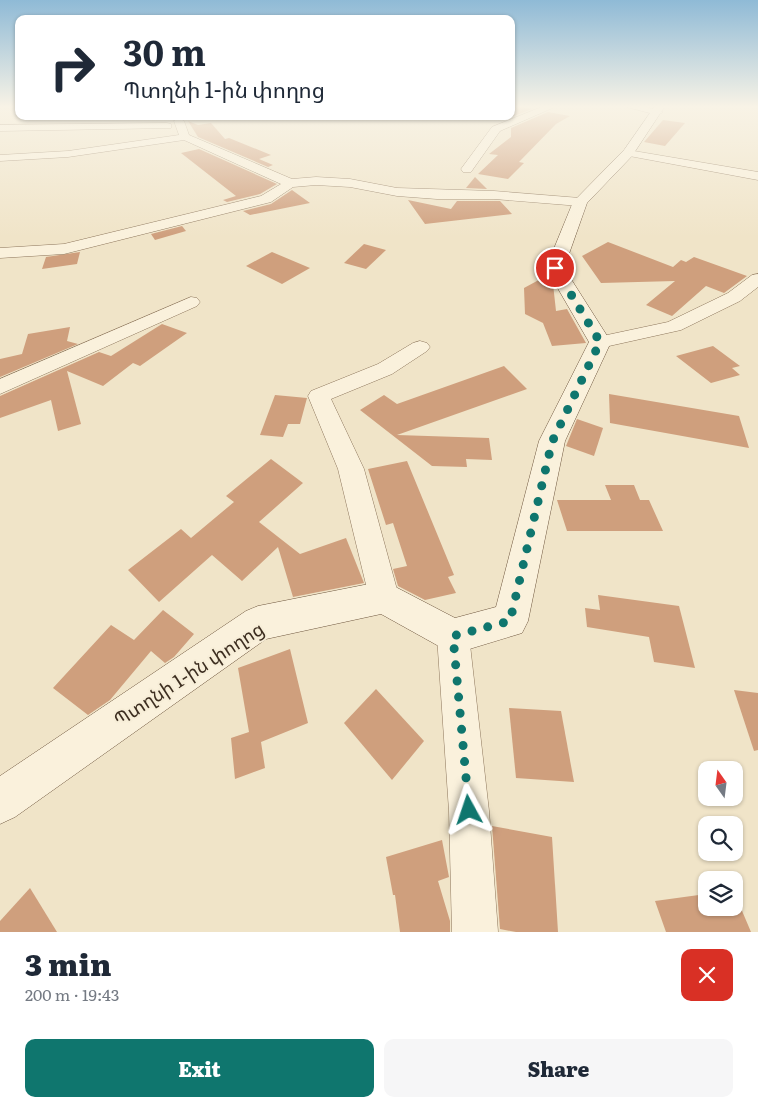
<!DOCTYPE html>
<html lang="en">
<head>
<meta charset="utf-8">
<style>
  body { margin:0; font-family:Literata,"Noto Sans Armenian",serif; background:#f6f6f7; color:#1f2937; height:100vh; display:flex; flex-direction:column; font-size:19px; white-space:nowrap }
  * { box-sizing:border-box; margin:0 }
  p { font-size:16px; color:#747a83 }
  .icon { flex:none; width:28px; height:28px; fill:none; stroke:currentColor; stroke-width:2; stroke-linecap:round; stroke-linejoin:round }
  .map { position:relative; height:932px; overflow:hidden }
  .drawer { display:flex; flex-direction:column; background:#fff; flex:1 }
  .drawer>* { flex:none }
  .banner { position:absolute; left:15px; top:15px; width:500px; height:105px; border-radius:10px; box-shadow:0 1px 4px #0004; background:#fff; color:#1f2937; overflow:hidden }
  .needle { width:32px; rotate:346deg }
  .controls { position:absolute; left:698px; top:761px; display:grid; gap:10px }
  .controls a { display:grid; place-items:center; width:45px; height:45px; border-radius:10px; background:#fff; box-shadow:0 1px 4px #0004; font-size:25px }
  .pin { position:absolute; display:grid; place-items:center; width:42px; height:42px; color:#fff; margin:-21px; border:2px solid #fff; border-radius:50%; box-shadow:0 1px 5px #0007 }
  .me { position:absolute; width:55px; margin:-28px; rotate:355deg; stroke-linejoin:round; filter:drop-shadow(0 0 4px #0008) }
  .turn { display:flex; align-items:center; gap:18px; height:105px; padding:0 25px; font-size:22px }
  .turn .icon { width:65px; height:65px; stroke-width:2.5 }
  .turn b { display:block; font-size:35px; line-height:42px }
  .round { display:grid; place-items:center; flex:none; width:52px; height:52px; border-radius:10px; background:#f6f6f7 }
  .overview { display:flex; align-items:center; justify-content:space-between; height:85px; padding:0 25px }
  h1 { font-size:30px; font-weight:800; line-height:38px }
  .cta { display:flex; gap:10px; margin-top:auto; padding:10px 25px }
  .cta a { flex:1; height:58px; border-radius:10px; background:#0f766e; color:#fff; font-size:20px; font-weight:800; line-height:58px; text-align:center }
  .cta a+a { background:#f6f6f7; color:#1f2937 }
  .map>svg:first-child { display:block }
  .building { fill:#cf9f7d }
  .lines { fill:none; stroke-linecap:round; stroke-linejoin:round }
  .street-casing { stroke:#8d765c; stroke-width:1 }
  .secondary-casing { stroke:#6f573f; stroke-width:1 }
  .street { fill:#faf1dc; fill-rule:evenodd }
  .secondary { fill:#faf1dc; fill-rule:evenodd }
  .route { stroke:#0f766e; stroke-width:9; stroke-dasharray:0 16.2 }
  .labels { text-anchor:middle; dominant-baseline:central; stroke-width:4; stroke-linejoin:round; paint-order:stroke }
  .near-street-label { font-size:19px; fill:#3d2e20; stroke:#f7eed8 }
</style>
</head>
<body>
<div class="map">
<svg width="758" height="932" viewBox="0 0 758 932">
  <rect width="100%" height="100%" fill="#f0e4c8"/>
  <!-- building -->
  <g class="building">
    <polygon points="511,106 517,106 532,109 511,117"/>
    <polygon points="548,112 570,116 556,124 519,162 524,163 508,179 478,174 498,155 489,154 511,137 511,128"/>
    <polygon points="663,120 685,123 665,146 644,142"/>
    <polygon points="188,121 198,125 211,123 225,139 229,138 271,155 259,159 273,165 268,167 198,137"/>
    <polygon points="199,149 277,184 260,194 227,202 223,200 236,196 181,153"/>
    <polygon points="475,177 487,189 466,188"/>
    <polygon points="292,190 310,203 250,215 243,211 271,204"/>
    <polygon points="408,200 451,209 457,201 500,201 512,214 425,224"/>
    <polygon points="182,226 186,231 155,240 151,234"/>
    <polygon points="608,242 673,267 681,260 686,262 694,257 747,276 724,293 706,286 672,316 646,305 675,281 601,283 582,256"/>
    <polygon points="364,244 386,250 366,269 344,263"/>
    <polygon points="80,252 77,264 42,269 46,257"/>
    <polygon points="272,252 310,268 282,284 246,266"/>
    <polygon points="548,275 553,284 556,311 567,309 586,343 552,346 543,323 525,314 524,288"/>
    <polygon points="162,324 187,333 140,366 133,363 103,386 67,371 81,424 58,431 51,400 0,418 0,396 99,352 111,356"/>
    <polygon points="70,327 67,341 78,344 0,377 0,359 22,354 28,334"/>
    <polygon points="713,346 740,366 732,368 740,375 711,383 676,356"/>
    <polygon points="504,366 527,389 397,435 489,438 492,460 466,459 467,467 432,466 360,410 384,395 397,404"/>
    <polygon points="609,394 739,416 749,448 610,423"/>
    <polygon points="275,395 307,398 300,424 288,424 283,437 260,435"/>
    <polygon points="577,419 603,428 594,456 566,446"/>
    <polygon points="271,459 303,483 259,522 300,554 346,538 364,583 293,597 278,547 242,581 212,555 159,602 128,570 181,529 191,538 234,502 226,496"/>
    <polygon points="407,461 454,575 448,577 456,593 425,600 398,586 393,569 407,566 393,523 386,525 368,469"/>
    <polygon points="605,485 634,485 640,500 649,500 663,531 567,531 557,500 611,500"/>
    <polygon points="598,595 679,606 695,668 654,662 649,637 587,627 585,608 600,610"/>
    <polygon points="163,610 194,634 174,657 165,663 151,651 110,700 88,715 53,688 111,625 134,640"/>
    <polygon points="290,649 308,723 261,742 265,768 235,779 231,738 249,732 238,668"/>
    <polygon points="376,689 424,741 392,780 344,723"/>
    <polygon points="734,690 758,693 758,750 754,751"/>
    <polygon points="509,708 561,711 574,782 516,778"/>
    <polygon points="492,826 552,837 558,932 516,932 500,929"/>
    <polygon points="442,840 449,877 438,881 450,921 450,932 400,932 395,895 393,895 386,857"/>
    <polygon points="30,888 57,932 0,932 0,921"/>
    <polygon points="734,892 751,932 666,932 655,901 706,894 706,908 734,908"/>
  </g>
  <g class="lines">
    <defs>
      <g id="street">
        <polygon points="544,106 557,106 500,131 471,172 463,172 461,169 492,127"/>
        <polygon points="623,106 643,106 663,112 658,115"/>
        <polygon points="179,118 184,121 189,135 292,179 316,177 350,179 397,188 494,191 580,198 587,202 580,206 494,199 437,199 397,196 350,187 316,185 293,187 271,202 64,254 0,258 0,248 64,244 261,196 281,184 184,140 68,157 0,161 0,155 68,151 179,135 174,121"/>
        <polygon points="167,123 171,124 171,128 0,131 0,125"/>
        <polygon points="628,150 758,172 758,180 624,155 622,153"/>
        <polygon points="758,274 758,287 740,301 681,330 600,348 593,346 590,342 593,338 668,322 728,293 752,275"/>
        <polygon points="191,297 197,298 200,302 197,306 0,394 0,379"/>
        <polygon points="420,341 427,343 430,347 427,351 392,374 331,399 364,469 399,597 395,607 384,612 373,607 369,597 338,469 308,396 311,391 378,364 413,343"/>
        <polygon points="453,620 464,625 469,636 489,811 498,932 452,932 449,811 437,636 442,625"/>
      </g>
      <polygon id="secondary" points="655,106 665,106 632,156 587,203 564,268 611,342 565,441 528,621 522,633 453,654 381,614 266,639 15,817 0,824 0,776 246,611 258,606 384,581 455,618 496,607 539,441 589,342 546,268 573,202 624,150"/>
    </defs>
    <!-- street casing -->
    <use href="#street" class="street-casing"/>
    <!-- secondary casing -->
    <use href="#secondary" class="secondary-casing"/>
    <!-- street -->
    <use href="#street" class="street"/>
    <!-- secondary -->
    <use href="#secondary" class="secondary"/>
  </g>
  <!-- sky -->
  <linearGradient id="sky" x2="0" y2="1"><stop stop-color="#8fbad6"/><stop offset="0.45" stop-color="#f8f3e6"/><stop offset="1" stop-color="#f8f3e6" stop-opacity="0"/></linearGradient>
  <rect width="758" height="237" fill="url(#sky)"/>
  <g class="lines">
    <!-- route -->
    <polyline class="route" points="469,810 453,636 510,621 552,442 600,342 555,268"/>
  </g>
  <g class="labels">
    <!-- near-street labels -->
    <g class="near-street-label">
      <text transform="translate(188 673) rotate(-33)">Պտղնի 1-ին փողոց</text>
    </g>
  </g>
</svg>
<div class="controls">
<a><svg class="needle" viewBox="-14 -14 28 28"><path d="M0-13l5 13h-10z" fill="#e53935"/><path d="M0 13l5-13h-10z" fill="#747a83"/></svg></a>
<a><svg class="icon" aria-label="search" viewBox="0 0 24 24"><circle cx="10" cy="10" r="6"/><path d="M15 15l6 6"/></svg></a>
<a><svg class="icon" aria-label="layers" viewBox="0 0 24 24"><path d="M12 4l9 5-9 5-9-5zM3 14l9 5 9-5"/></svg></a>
</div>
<div class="pin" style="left:555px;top:268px;background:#d93025"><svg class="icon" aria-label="arrive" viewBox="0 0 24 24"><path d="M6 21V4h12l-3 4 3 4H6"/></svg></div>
<svg class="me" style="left:469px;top:810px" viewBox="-20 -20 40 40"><path d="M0-17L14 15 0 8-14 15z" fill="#0f766e" stroke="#fff" stroke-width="4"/></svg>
<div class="banner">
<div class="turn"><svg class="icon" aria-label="right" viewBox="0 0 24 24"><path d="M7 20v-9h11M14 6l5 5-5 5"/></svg><div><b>30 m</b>Պտղնի 1-ին փողոց</div></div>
</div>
</div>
<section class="drawer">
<div class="overview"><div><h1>3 min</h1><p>200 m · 19:43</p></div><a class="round" style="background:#d93025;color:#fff"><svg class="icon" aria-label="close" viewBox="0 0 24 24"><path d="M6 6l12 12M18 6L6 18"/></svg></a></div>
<div class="cta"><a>Exit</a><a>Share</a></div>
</section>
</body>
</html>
